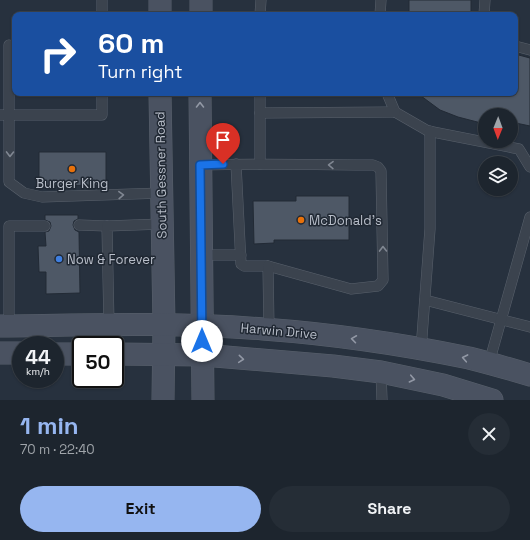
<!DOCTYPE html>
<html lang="en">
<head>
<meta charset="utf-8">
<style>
  body { margin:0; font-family:"Space Grotesk",sans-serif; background:#252d36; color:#f1f3f6; height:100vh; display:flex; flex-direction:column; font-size:15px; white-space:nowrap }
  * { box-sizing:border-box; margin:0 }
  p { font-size:13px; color:#a0a5aa }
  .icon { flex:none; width:22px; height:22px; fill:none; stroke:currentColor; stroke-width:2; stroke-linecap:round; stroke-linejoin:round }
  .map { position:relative; height:400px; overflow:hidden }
  .side { display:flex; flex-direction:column; background:#1d252e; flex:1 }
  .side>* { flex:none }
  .guide { position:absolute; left:12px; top:12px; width:506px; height:84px; border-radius:8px; box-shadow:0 1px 3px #0004,0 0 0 1px #3b424a; background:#1a4fa0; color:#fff; overflow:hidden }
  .needle { width:26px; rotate:181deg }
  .buttons { position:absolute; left:478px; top:108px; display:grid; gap:8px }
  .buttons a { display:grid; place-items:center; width:40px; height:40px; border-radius:50%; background:#1d252e; box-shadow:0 1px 3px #0004,0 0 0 1px #3b424a; font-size:20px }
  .speed { position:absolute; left:12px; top:336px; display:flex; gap:8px; font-size:20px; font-weight:700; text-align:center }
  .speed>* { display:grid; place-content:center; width:52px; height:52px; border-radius:50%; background:#1d252e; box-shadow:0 1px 3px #0004,0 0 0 1px #3b424a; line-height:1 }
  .speed small { font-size:10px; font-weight:400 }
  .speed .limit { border:2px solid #111; border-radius:6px; background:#fff; color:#111 }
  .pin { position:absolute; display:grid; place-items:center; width:34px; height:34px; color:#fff; margin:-41px -17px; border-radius:50% 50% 50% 0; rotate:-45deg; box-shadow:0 0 4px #0007 }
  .pin .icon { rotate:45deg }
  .me { position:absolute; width:44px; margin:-22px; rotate:0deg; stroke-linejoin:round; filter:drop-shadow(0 0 3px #0008) }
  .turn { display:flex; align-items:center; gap:14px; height:84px; padding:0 20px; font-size:18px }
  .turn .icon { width:52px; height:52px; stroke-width:2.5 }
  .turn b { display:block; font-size:28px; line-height:34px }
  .round { display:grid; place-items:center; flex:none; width:42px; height:42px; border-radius:21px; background:#252d36 }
  .overview { display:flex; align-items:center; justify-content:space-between; height:68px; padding:0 20px }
  h1 { font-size:24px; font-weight:700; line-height:30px; color:#96b6f0 }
  .cta { display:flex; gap:8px; margin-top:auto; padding:8px 20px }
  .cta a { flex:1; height:46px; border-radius:24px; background:#96b6f0; color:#111; font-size:16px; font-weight:700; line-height:46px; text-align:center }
  .cta a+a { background:#252d36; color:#f1f3f6 }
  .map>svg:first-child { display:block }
  .building { fill:#4e5866; stroke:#222a35 }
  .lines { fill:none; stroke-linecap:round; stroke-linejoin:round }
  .service-casing { stroke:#59616c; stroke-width:11 }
  .secondary-casing { stroke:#59616c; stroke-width:23 }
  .service { stroke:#3b434e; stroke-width:10 }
  .secondary { stroke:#4a5261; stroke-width:22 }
  .oneway { stroke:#9298a5 }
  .oneway2 { stroke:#808792 }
  .route-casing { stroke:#114b97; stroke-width:10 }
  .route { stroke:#1a73e8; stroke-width:7 }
  .food-dot { fill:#e8710a; stroke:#202833; stroke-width:1.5 }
  .shop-dot { fill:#3f7fe0; stroke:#202833; stroke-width:1.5 }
  .labels { text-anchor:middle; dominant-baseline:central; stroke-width:3; stroke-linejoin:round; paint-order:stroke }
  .street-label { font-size:13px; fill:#b8bec9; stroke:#202833 }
  .poi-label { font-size:13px; fill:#b8bec9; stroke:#202833; text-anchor:start }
</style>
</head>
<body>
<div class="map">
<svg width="530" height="400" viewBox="0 0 530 400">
  <rect width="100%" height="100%" fill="#27313e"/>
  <!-- building -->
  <g class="building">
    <rect x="409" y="0" width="62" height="15"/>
    <polygon points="515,54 530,58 530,126 511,122 511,115 485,115 485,124 458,117 440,110 417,93 515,93"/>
    <polygon points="39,152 106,152 106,185 39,186"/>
    <polygon points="296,196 349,196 349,240 274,240 274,243 254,244 253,201 296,201"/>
    <polygon points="45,215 78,215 78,219 74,221 73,225 75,230 79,232 80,293 46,294 46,272 39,272 38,246 46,246 45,232 49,231 51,226 50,222 45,220"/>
  </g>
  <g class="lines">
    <defs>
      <g id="service">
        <polyline points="102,15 102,0"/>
        <polyline points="260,15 261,0"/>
        <polyline points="380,15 381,0"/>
        <polyline points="484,15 485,0"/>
        <polyline points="9,45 9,182 24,193 42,197 162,193"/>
        <polyline points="515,46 530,50"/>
        <polyline points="387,93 395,112 428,131 519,149 530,167"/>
        <polyline points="260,113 395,112"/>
        <polyline points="0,115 102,115 102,93"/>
        <polyline points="260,164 260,93"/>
        <path d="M 201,165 C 258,163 316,165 373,165 L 378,167 L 381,171 L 383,280 L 378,286 L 351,289 L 268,266 L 244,266 L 241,264 L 236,164"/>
        <polyline points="79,225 107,226"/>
        <polyline points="202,255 241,255"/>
        <polyline points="268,266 269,329"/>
        <polyline points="425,300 530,327"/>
        <polyline points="109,325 107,226 162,224"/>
        <polyline points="9,326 9,226 45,226"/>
        <polyline points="421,350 430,229 430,131"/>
        <polyline points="489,363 530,217"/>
        <polyline points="381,372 382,400"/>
      </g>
      <g id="secondary">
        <polyline points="160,15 160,0"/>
        <polyline points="201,15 201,0"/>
        <polyline points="160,93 164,325 163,400"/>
        <polyline points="200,93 203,400"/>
        <path d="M 0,326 C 87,325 175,322 263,329 C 332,334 401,344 469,358 C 489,363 510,369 530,375"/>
        <polyline points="0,353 21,353"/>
        <polyline points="55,354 81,354"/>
        <polyline points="115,354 203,355 333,366 381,372 443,385 492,400"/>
      </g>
    </defs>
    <!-- service casing -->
    <use href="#service" class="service-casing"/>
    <!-- secondary casing -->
    <use href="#secondary" class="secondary-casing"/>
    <!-- service -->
    <use href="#service" class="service"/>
    <!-- secondary -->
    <use href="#secondary" class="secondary"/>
  </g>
  <!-- one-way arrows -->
  <defs><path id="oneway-chevron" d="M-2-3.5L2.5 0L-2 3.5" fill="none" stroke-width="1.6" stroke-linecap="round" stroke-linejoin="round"/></defs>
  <g class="oneway">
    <use href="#oneway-chevron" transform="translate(200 105) rotate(-90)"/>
    <use href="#oneway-chevron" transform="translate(354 339) rotate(-172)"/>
    <use href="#oneway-chevron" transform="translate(465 358) rotate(-169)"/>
    <use href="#oneway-chevron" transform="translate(241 359) rotate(5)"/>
    <use href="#oneway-chevron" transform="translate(412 379) rotate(12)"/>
  </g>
  <g class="oneway2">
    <use href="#oneway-chevron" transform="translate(10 154) rotate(91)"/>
    <use href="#oneway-chevron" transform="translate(331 165) rotate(-179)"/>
    <use href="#oneway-chevron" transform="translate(121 195) rotate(-2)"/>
    <use href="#oneway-chevron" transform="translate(383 249) rotate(-91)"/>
  </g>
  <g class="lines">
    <defs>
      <polyline id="route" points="202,341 200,165 223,164"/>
    </defs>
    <!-- route casing -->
    <use href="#route" class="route-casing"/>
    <!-- route -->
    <use href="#route" class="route"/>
  </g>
  <!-- markers -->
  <g class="food-dot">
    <circle cx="72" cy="169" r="4"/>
    <circle cx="301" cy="220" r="4"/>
  </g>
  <circle class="shop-dot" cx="59" cy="259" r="4"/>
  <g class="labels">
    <!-- street labels -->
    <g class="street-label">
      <text transform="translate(161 175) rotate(-91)">South Gessner Road</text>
      <text transform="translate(279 331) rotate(5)">Harwin Drive</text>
    </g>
    <!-- poi labels -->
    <g class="poi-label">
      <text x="72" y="183" text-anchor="middle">Burger King</text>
      <text x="309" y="220">McDonald's</text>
      <text x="67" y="259">Now &amp; Forever</text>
    </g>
  </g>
</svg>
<div class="buttons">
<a><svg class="needle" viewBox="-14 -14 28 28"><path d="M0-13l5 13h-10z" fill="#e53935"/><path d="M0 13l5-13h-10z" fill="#a0a5aa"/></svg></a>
<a><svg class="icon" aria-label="layers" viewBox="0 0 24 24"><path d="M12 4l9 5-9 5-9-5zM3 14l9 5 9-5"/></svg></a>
</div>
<div class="speed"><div>44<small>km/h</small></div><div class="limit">50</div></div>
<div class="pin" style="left:223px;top:164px;background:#d93025"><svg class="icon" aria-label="arrive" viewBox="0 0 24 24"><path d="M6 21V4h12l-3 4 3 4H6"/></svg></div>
<svg class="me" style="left:202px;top:341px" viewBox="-20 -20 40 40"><circle r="19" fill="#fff"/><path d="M0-13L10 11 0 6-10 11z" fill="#1a73e8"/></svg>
<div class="guide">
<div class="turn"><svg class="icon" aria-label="right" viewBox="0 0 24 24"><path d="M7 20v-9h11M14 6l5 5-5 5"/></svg><div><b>60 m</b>Turn right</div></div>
</div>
</div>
<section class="side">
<div class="overview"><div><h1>1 min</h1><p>70 m · 22:40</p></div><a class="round"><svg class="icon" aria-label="close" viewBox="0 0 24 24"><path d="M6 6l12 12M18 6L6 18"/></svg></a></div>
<div class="cta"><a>Exit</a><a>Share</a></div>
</section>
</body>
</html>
